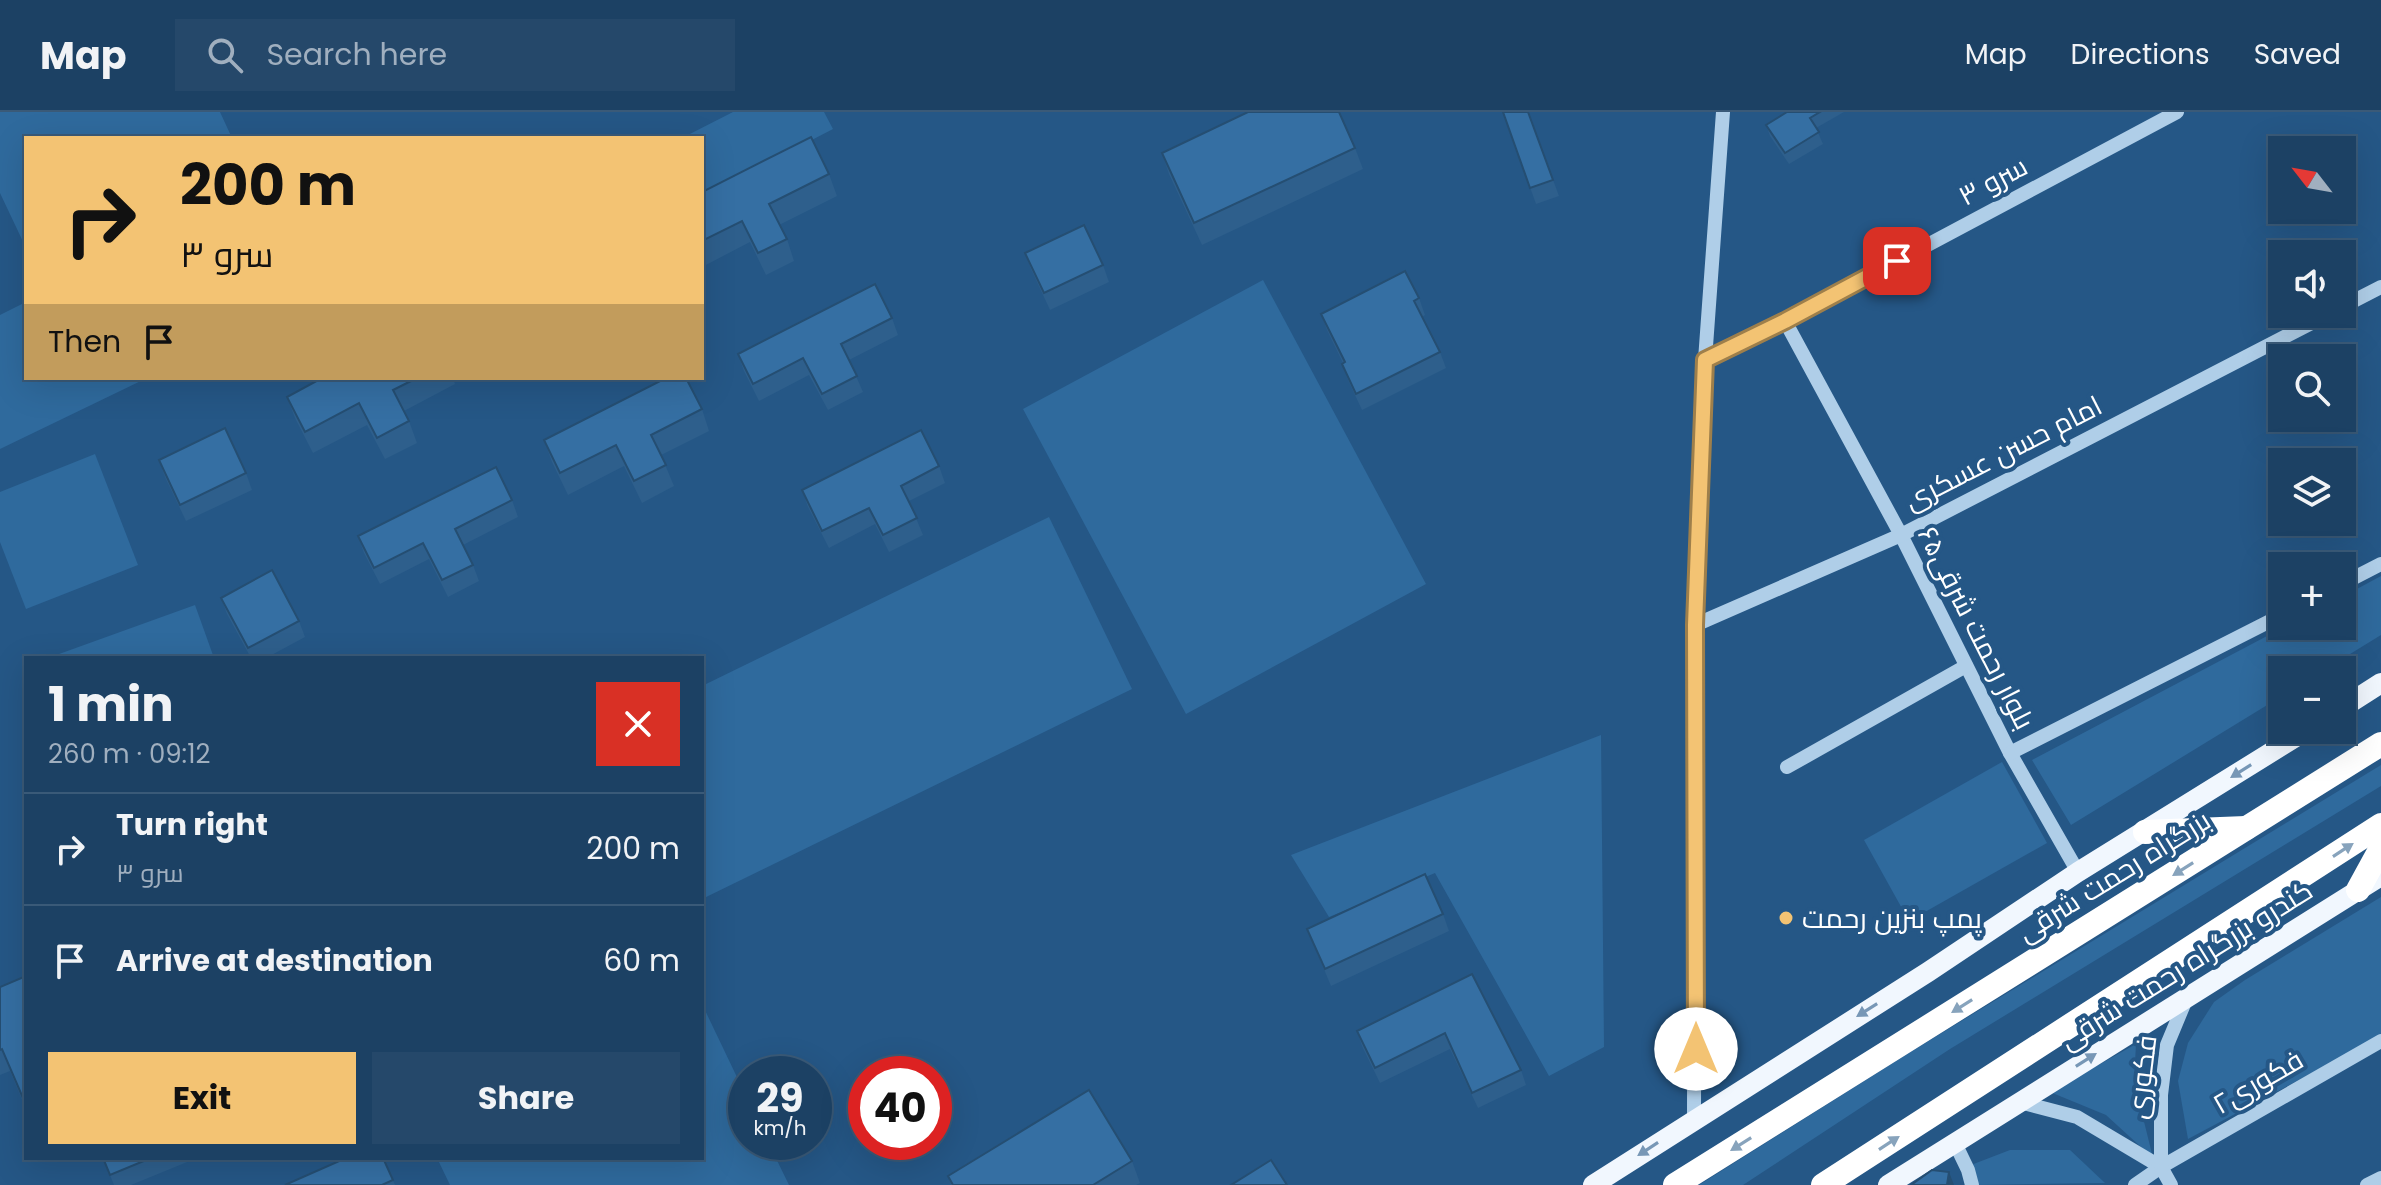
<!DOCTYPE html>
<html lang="en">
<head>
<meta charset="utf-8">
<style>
  body { margin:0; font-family:Poppins,Cairo,sans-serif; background:#25486a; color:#f1f3f6; height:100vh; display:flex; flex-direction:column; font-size:30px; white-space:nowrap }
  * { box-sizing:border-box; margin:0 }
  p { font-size:26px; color:#a0afbf }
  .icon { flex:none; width:44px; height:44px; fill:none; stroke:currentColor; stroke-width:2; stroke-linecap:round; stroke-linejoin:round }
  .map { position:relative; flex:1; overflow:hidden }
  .side { position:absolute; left:24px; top:544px; width:680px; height:504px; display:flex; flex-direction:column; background:#1c4164; border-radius:0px; box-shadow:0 8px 32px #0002,0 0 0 2px #3a5a78 }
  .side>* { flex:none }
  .banner { position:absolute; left:24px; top:24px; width:680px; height:244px; border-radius:0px; box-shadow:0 8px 32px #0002,0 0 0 2px #3a5a78; background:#f3c373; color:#111; overflow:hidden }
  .needle { width:52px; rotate:301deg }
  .controls { position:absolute; left:2268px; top:24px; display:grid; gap:16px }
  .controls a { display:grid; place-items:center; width:88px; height:88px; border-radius:0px; background:#1c4164; box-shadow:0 8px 32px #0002,0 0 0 2px #3a5a78; font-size:40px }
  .speed { position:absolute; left:728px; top:944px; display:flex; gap:16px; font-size:40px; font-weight:700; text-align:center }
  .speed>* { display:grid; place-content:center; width:104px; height:104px; border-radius:50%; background:#1c4164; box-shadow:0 8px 32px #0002,0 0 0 2px #3a5a78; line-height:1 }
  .speed small { font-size:20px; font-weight:400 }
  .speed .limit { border:12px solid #d22; background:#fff; color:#111 }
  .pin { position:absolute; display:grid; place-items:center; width:68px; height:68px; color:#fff; margin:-34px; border-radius:16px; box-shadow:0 4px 12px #0006 }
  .me { position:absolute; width:88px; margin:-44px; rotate:0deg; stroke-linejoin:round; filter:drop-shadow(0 0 6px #0008) }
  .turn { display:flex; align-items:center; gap:28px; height:168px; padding:0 24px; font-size:36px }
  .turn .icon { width:104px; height:104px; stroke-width:2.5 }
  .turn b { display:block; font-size:56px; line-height:68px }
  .then { display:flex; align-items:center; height:76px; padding:0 24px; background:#0003; gap:16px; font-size:30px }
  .round { display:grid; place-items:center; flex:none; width:84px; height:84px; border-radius:0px; background:#25486a }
  .summary { display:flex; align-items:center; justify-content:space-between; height:136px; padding:0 24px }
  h1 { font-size:48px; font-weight:700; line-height:60px }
  .primary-button { display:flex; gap:16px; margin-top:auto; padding:16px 24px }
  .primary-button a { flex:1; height:92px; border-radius:0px; background:#f3c373; color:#111; font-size:32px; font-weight:700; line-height:92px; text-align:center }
  .primary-button a+a { background:#25486a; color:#f1f3f6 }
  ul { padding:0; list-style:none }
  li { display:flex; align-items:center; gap:24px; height:112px; padding:0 24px; border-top:2px solid #3a5a78 }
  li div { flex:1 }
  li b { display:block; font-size:30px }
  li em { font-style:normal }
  header { display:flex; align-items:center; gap:48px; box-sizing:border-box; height:112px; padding:0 40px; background:#1c4164; border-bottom:2px solid #3a5a78 }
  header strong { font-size:38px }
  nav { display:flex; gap:44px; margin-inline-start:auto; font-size:28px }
  .search { width:560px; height:72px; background:#25486a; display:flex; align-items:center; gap:20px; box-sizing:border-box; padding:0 28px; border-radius:0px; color:#a0afbf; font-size:30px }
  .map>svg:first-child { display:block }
  .green { fill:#2f6a9d }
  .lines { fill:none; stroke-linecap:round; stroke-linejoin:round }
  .minor { stroke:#afcee8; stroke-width:14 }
  .major { stroke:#f1f7fe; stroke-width:20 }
  .highway { stroke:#fff; stroke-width:24 }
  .wall { fill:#2e5f8c }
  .shaded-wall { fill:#254e72 }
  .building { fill:#356fa3; stroke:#254e72; stroke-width:2 }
  .oneway { fill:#7797b6 }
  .oneway2 { fill:#87a3bc }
  .route-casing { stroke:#9e7f4b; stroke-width:20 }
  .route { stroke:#f3c373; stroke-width:14 }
  .poi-dot { fill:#f3c373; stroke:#255786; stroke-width:3 }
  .labels { text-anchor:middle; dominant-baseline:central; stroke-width:8; stroke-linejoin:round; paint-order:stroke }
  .street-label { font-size:28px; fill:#fff; stroke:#255786 }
  .poi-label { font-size:28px; fill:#fff; stroke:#255786; text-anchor:start }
</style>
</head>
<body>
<header>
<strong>Map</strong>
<div class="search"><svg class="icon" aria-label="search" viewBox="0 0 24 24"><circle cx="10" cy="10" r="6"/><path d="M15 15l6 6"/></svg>Search here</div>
<nav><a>Map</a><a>Directions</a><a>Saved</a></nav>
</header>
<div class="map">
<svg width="2381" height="1073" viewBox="0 0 2381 1073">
  <rect width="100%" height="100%" fill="#255786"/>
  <!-- green -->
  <g class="green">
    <polygon points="0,0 220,0 232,26 26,26 26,136 0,81"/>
    <polygon points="733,0 824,0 833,17 702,85 702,26 682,26"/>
    <polygon points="1263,168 1426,472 1186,602 1023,297"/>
    <polygon points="26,190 26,266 147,266 0,337 0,203"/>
    <polygon points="95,342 138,453 26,497 0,430 0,380"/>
    <polygon points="1049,405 1132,577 702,787 702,574"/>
    <polygon points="2381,464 2381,523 2324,558 2282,558 2282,584 2071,713 2032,648 2286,514 2342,514 2342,485"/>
    <polygon points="195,493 214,546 48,546"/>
    <polygon points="1601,623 1604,935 1549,964 1435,761 1329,805 1291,743"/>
    <polygon points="2002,650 2047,731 1909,809 1864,728"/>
    <polygon points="2381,653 2381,674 1950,937 1743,1073 1699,1073 1904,944"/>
    <polygon points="2381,785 2381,924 2188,1027 2178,969 2188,931 2214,890 2245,868"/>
    <polygon points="702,892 746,984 746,1030 768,1030 789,1073 450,1073 437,1046 702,1046"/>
    <polygon points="2136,932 2134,969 2153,1046 2106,1003 2050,980"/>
    <polygon points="2010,1038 2070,1038 2105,1071 1975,1073 1971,1053"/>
  </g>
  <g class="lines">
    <!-- minor -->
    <g class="minor">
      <polyline points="2342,195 2381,175"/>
      <polyline points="1785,209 1901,423 2010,641 2078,760"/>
      <polyline points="1705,248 1785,209 2177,0"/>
      <polyline points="2342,472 2381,452"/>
      <polyline points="1695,513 1901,423 2329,202"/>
      <polyline points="2010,641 2282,503"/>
      <polyline points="1787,655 1966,554"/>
      <polyline points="2020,990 2077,1005 2161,1055"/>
      <polyline points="1694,1007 1695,513 1705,248 1723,0"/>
      <polyline points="1955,1031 1968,1058 1972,1073"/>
      <polyline points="2135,1073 2161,1055 2381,929"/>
      <polyline points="2171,1073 2161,1055 2161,983 2167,933 2187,885"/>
      <polyline points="2367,1073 2381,1066"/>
    </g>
    <!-- major -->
    <g class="major">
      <polyline points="2342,596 2381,571"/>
      <polyline points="1593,1073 1928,860 2078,760 2307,618"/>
      <polyline points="1888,1073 2381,764"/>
    </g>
    <!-- highway -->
    <g class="highway">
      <polyline points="2145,720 2246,716"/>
      <polyline points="2358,778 2381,736"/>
      <polyline points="1675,1073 2381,632"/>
      <polyline points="1823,1073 2381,713"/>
    </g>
  </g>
  <!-- wall -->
  <g class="wall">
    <polygon points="1503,0 1528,0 1559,84 1536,92"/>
    <polygon points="1787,0 1844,0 1816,16 1823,32 1789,52 1770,24 1766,13"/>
    <polygon points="1355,36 1363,57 1202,133 1169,62 1162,41"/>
    <polygon points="829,62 837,84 779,113 787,127 794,149 766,163 750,130 702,155 702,80"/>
    <polygon points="1025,141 1103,153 1109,170 1050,198 1031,157"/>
    <polygon points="1419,186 1425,203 1422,205 1440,240 1446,256 1362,298 1348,268 1342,252 1343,251 1327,218 1321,202"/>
    <polygon points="892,206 898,223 849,248 863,280 828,298 809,263 759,289 744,259 738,242"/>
    <polygon points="322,266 453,266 455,272 404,299 409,309 417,331 385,347 367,313 313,341 295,306 287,285"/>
    <polygon points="702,297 709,319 661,343 674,374 642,391 624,354 568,383 552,350 544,328"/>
    <polygon points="159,348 246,361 252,378 186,409 165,365"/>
    <polygon points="939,354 945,371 909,389 923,423 889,440 875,412 829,436 808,395 802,378"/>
    <polygon points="512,388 518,405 463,433 473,453 479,469 448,485 429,447 380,472 364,441 358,424"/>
    <polygon points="221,486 299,509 305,525 266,546 251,546 227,502"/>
    <polygon points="1443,802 1449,819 1331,874 1307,817"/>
    <polygon points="1472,862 1521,958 1526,973 1478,996 1450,937 1380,971 1362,934 1357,919"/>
    <polygon points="26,864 26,997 10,959 0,963 0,875"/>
    <polygon points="103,1046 197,1046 131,1073 114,1073"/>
    <polygon points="383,1046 395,1073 285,1073"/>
    <polygon points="1132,1049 1140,1071 1136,1073 951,1073 948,1064"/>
  </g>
  <!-- shaded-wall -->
  <polygon class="shaded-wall" points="1949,1060 1954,1073 1947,1073"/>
  <!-- building -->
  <g class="building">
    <polygon points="1248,0 1339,0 1355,36 1194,111 1162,41"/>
    <polygon points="1503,0 1528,0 1553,68 1530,76"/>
    <polygon points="1787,0 1820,0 1810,6 1819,20 1785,41 1766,13"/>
    <polygon points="811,25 829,62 769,92 787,127 758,141 742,109 702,129 702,80"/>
    <polygon points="1084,113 1103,153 1044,181 1025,141"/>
    <polygon points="1405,159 1419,186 1414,189 1440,240 1356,282 1342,252 1345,250 1321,202"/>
    <polygon points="875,172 892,206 841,232 857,264 822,282 803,246 753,272 738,242"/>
    <polygon points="322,266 417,266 393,278 409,309 377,326 359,291 305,320 287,285"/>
    <polygon points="666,266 686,266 702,297 651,323 666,353 634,369 616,333 560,361 544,328"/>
    <polygon points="225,316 246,361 180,393 159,348"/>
    <polygon points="921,318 939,354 901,374 917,406 883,423 869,396 822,419 802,378"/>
    <polygon points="496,355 512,388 455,417 473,453 442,468 423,431 374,456 358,424"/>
    <polygon points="272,458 299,509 248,536 221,486"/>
    <polygon points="1425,762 1443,802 1325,857 1307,817"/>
    <polygon points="1472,862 1521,958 1472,981 1445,921 1375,956 1357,919"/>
    <polygon points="26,864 26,993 2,937 0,938 0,875"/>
    <polygon points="1089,978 1132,1049 1093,1073 953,1073 948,1064"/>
    <polygon points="103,1046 151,1046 110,1063"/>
    <polygon points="346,1046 383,1046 393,1068 382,1073 285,1073"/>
    <polygon points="1271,1048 1287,1073 1231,1073"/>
    <polygon points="1932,1058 1949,1060 1947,1073 1911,1073"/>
  </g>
  <!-- one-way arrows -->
  <defs><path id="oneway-solid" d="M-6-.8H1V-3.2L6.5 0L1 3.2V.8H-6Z" transform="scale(2)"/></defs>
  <g class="oneway">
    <use href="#oneway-solid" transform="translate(2241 659) rotate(148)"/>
    <use href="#oneway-solid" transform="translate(1867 898) rotate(148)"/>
    <use href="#oneway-solid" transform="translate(2086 948) rotate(-32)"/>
    <use href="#oneway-solid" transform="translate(1648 1037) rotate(147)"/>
  </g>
  <g class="oneway2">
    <use href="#oneway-solid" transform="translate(2343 738) rotate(-33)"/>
    <use href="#oneway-solid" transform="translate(2183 757) rotate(148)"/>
    <use href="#oneway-solid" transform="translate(1962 894) rotate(148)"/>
    <use href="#oneway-solid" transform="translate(1889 1031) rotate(-33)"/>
    <use href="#oneway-solid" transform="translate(1741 1032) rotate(148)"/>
  </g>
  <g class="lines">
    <defs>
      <polyline id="route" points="1696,937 1695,513 1705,248 1785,209 1897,149"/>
    </defs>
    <!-- route casing -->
    <use href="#route" class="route-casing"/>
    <!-- route -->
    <use href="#route" class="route"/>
  </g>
  <!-- markers -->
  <circle class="poi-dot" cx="1786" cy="806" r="8"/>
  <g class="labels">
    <!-- street labels -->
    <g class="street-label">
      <text transform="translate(1993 69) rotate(-28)">سرو ۳</text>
      <text transform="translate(2003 341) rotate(-27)">امام حسن عسکری</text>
      <text transform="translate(1976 516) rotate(63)">بلوار رحمت شرقی۶۵</text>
      <text transform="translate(2114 764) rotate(-32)">بزرگراه رحمت شرقی</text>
      <text transform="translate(2186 853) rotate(-32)">کندرو بزرگراه رحمت شرقی</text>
      <text transform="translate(2142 965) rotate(-83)">فکوری</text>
      <text transform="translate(2258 970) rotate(-30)">فکوری۲</text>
    </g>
    <!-- poi labels -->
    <g class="poi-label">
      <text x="1802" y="806">پمپ بنزین رحمت</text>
    </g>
  </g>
</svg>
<div class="controls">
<a><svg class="needle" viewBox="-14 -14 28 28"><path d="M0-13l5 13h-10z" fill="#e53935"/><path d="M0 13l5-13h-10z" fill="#a0afbf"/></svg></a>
<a><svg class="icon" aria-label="sound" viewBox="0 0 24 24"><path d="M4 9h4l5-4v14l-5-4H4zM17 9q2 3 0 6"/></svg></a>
<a><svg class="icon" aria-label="search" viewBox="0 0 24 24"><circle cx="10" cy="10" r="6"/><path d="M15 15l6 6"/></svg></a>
<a><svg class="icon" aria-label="layers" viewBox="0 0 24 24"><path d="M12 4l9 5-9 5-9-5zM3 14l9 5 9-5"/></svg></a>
<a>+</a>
<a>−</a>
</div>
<div class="speed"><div>29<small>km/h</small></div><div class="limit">40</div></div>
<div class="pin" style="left:1897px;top:149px;background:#d93025"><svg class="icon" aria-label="arrive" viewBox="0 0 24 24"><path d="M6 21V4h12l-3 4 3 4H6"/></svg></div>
<svg class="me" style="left:1696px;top:937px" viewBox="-20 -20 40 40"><circle r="19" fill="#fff"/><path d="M0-13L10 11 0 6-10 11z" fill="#f3c373"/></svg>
<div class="banner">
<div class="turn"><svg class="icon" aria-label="right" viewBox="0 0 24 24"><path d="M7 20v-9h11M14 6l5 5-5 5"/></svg><div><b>200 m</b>سرو ۳</div></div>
<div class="then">Then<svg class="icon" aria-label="arrive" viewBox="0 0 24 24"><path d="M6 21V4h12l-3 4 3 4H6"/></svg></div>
</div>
<section class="side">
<div class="summary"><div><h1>1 min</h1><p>260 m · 09:12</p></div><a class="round" style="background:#d93025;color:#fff"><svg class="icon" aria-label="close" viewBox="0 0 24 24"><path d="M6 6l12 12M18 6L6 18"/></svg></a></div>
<ul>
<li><svg class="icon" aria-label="right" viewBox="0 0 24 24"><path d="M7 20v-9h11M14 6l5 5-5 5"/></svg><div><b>Turn right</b><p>سرو ۳</p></div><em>200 m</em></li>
<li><svg class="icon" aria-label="arrive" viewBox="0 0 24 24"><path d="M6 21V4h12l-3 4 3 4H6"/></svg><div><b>Arrive at destination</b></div><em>60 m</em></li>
</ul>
<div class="primary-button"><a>Exit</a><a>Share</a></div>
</section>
</div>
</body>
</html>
